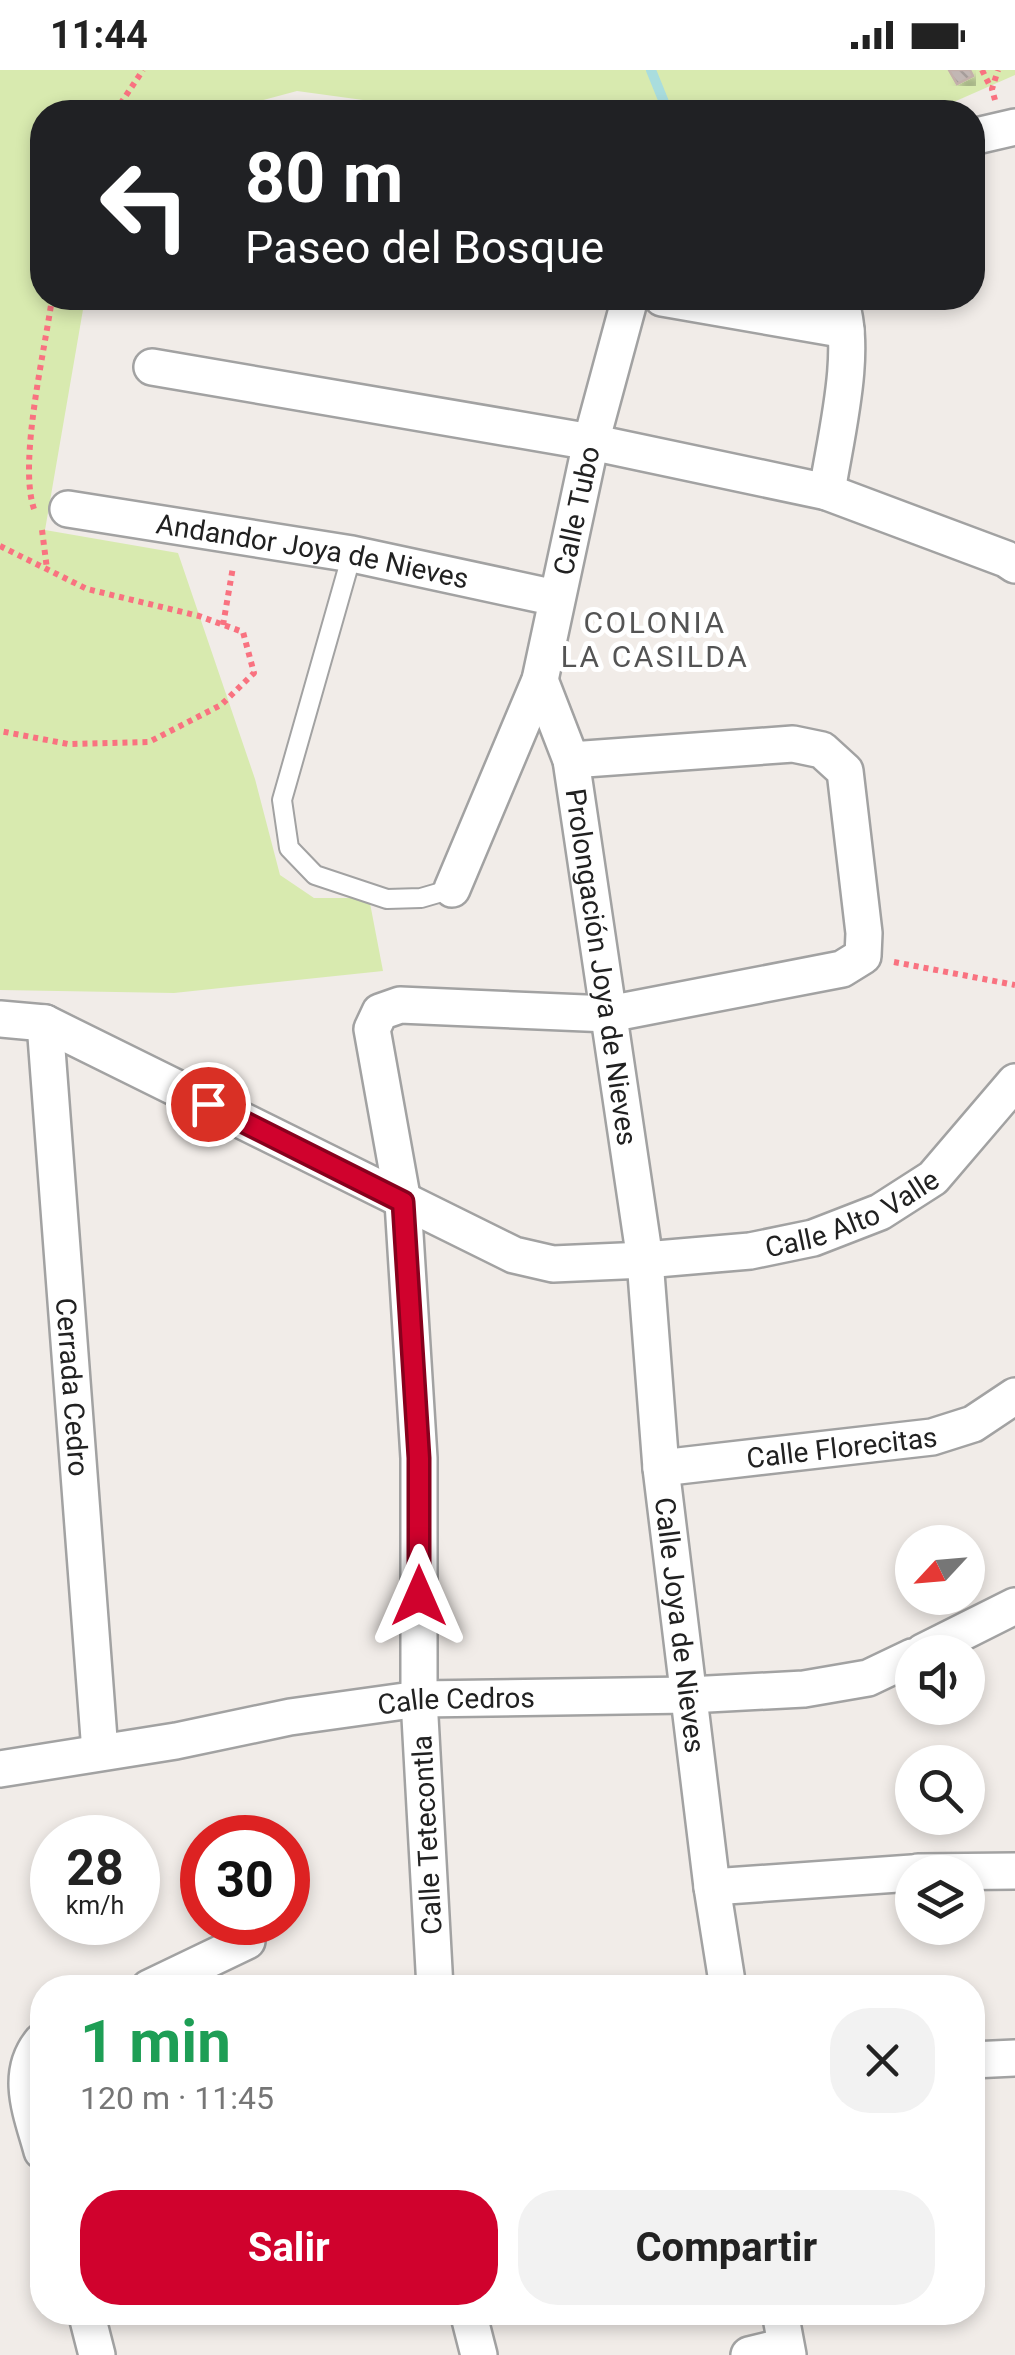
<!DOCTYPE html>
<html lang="es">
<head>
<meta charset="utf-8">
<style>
  body { margin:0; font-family:Roboto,sans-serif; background:#f2f2f2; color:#222; height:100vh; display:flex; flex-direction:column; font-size:38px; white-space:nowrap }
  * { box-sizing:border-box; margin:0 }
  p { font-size:32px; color:#767676 }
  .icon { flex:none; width:55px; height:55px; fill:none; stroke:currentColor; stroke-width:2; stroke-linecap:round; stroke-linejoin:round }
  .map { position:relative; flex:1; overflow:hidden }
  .details { position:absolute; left:30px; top:1905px; width:955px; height:350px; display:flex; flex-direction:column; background:#fff; border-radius:40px; box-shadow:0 5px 15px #0003 }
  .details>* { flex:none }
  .top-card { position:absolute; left:30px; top:30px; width:955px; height:210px; border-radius:40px; box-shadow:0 5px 15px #0003; background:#202124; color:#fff; overflow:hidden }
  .needle { width:65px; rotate:244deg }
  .tools { position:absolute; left:895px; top:1455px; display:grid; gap:20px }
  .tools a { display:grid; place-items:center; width:90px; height:90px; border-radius:50%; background:#fff; box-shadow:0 5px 15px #0003; font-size:50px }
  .speed { position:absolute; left:30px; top:1745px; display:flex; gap:20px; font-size:50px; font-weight:700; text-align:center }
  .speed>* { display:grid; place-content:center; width:130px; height:130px; border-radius:50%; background:#fff; box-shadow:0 5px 15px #0003; line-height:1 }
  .speed small { font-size:25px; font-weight:400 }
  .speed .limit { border:15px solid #d22; background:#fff; color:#111 }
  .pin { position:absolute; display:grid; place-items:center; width:85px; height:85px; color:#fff; margin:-42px; border:5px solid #fff; border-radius:50%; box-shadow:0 2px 10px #0007 }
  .me { position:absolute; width:110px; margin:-55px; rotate:0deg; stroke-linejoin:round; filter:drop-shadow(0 0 8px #0008) }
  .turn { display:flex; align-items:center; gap:35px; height:210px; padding:0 50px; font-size:45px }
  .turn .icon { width:130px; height:130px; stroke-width:2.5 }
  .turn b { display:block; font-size:70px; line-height:85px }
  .round { display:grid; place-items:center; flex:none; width:105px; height:105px; border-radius:40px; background:#f2f2f2 }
  .head { display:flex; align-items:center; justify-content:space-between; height:170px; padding:0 50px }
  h1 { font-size:60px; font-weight:700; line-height:75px; color:#1e9e55 }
  .cta { display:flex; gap:20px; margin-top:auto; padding:20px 50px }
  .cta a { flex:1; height:115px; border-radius:40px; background:#d0022d; color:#fff; font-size:40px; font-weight:700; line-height:115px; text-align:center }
  .cta a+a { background:#f2f2f2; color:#222 }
  .status { display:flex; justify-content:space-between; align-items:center; height:70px; padding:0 50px; background:#fff; direction:ltr }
  .status svg { height:28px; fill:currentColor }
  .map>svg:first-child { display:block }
  .grass { fill:#d8eaaf }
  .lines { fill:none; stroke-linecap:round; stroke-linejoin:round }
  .stream { stroke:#a9ddde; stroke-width:10 }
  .building { fill:url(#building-back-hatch); stroke:#c3b0aa; stroke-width:2.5; filter:url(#shadow) }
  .lane-casing { stroke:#a2a2a2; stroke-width:22 }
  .street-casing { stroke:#a2a2a2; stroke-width:40 }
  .path { stroke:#f97280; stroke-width:6; stroke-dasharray:5 5; stroke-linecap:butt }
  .lane { stroke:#fff; stroke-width:18 }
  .street { stroke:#fff; stroke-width:35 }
  .route-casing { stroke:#87011d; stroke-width:25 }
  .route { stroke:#d0022d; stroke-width:18 }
  .labels { text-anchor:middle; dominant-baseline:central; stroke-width:10; stroke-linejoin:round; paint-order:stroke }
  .street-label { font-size:28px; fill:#212121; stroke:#fff }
  .neighbourhood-label { font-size:30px; letter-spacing:2.5px; fill:#545454; stroke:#fff }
</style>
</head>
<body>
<div class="status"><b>11:44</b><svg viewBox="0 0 49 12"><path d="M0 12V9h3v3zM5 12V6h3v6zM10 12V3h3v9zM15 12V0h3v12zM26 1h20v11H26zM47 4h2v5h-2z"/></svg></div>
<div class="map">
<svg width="1015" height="2285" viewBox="0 0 1015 2285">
  <defs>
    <pattern id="building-back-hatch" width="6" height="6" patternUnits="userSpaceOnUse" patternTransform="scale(2.5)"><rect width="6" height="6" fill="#c2b7b4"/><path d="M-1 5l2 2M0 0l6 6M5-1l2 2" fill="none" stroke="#a69d9a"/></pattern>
    <filter id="shadow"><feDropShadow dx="9" dy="9" stdDeviation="5" flood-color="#0004"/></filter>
  </defs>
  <rect width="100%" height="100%" fill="#f1ece8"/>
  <!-- grass -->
  <polygon class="grass" points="0,0 1015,0 1015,5 931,42 451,42 297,21 219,42 42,42 42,228 85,228 45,460 178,483 255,709 280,805 314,828 369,828 383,901 174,923 0,920"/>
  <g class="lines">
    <!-- stream -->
    <polyline class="stream" points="651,0 668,42"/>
  </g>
  <!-- building -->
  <polygon class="building" points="949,0 970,0 973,6 957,14"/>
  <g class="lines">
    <defs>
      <polyline id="lane" points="352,484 282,730 289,778 315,805 387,829 421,828 452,819"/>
      <g id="street">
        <polyline points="972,67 1015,57"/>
        <polyline points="662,228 846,260"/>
        <polyline points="152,297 591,372 827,422 1006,489 1015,495"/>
        <path d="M 827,422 C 835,369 859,277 839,228"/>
        <path id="s1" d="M 68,439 L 352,484 L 556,528"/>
        <path id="s2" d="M 540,610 L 571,690 L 645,1190 L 661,1398 L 712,1817 L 728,1918"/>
        <path id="s3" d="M 452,819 L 540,610 L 591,372 L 630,228"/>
        <path id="s4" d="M 0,949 L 45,953 L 514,1185 L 553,1194 L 645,1190 L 750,1181 L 813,1168 L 880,1142 L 933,1108 L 1015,1012"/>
        <path id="s5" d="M 45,953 L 100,1682"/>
        <path id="s6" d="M 661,1398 L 932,1367 L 973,1354 L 1015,1326"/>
        <polyline points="923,1582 1015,1536"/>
        <path id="s7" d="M 0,1699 L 176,1671 L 290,1647 L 419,1629 L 689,1625 L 804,1619 L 868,1608 L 912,1587"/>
        <polyline points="918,1802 1015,1801"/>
        <polyline points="712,1817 912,1803"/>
        <polyline points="149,1918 247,1871"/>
        <polyline points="435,1918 419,1629 419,1388 403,1132 372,959 380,942 400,935 609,944 842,899 863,886 864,863 845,701 822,680 793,674 571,690"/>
        <path d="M 42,1971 C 14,2004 32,2044 42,2081"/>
        <polyline points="972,1990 1015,1988"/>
        <polyline points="86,2242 97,2285"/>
        <polyline points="468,2242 479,2285"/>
        <polyline points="780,2242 788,2285"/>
        <polyline points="749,2285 785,2276"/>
      </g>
    </defs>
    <!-- lane casing -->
    <use href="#lane" class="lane-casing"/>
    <!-- street casing -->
    <use href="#street" class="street-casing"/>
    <!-- path -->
    <g class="path">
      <polyline points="982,0 991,18"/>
      <polyline points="995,30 992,19 998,0"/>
      <polyline points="115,42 143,0"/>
      <path d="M 34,439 C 18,392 45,280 52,228"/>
      <polyline points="42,460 47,499"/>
      <polyline points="0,476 87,519 199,546 243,562 254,603 221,635 149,672 68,674 0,661"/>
      <polyline points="223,555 233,497"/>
      <polyline points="894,892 1015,915"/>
    </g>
    <!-- lane -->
    <use href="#lane" class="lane"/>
    <!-- street -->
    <use href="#street" class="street"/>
  </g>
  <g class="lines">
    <defs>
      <polyline id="route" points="208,1034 403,1132 419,1388 419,1526"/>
    </defs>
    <!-- route casing -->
    <use href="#route" class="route-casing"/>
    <!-- route -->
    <use href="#route" class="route"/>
  </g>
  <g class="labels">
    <!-- street labels -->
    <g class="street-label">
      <text stroke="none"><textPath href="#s3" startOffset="400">Calle Tubo</textPath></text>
      <text stroke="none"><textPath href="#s1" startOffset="248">Andandor Joya de Nieves</textPath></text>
      <text stroke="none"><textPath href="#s2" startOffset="295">Prolongación Joya de Nieves</textPath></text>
      <text stroke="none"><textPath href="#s4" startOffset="915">Calle Alto Valle</textPath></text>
      <text stroke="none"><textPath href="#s5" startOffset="365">Cerrada Cedro</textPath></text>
      <text stroke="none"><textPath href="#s6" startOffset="182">Calle Florecitas</textPath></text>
      <text stroke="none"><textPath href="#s2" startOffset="958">Calle Joya de Nieves</textPath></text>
      <text stroke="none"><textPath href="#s7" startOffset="462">Calle Cedros</textPath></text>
      <text transform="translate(427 1765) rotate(-93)">Calle Tetecontla</text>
    </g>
    <!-- neighbourhood labels -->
    <g class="neighbourhood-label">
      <text x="655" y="552">COLONIA<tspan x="655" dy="34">LA CASILDA</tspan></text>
    </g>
  </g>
</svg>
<div class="tools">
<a><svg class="needle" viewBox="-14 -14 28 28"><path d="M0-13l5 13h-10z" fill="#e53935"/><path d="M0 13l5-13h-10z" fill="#767676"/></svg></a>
<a><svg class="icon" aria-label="sound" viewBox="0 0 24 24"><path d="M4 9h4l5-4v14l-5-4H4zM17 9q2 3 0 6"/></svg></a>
<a><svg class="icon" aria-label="search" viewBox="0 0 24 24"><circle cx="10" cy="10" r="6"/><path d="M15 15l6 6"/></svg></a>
<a><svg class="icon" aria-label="layers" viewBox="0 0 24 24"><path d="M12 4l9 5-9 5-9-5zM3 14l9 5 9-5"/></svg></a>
</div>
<div class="speed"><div>28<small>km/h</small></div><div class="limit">30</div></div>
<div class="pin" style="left:208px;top:1034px;background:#d93025"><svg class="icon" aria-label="arrive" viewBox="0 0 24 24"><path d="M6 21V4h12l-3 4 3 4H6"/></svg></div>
<svg class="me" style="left:419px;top:1526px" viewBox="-20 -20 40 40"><path d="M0-17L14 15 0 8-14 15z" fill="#d0022d" stroke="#fff" stroke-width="4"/></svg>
<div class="top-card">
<div class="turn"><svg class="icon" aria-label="left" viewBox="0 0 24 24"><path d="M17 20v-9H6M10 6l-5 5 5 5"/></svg><div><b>80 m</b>Paseo del Bosque</div></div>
</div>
<section class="details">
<div class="head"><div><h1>1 min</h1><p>120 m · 11:45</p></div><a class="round"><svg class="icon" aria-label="close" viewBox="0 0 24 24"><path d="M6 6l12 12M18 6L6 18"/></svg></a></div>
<div class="cta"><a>Salir</a><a>Compartir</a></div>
</section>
</div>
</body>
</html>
